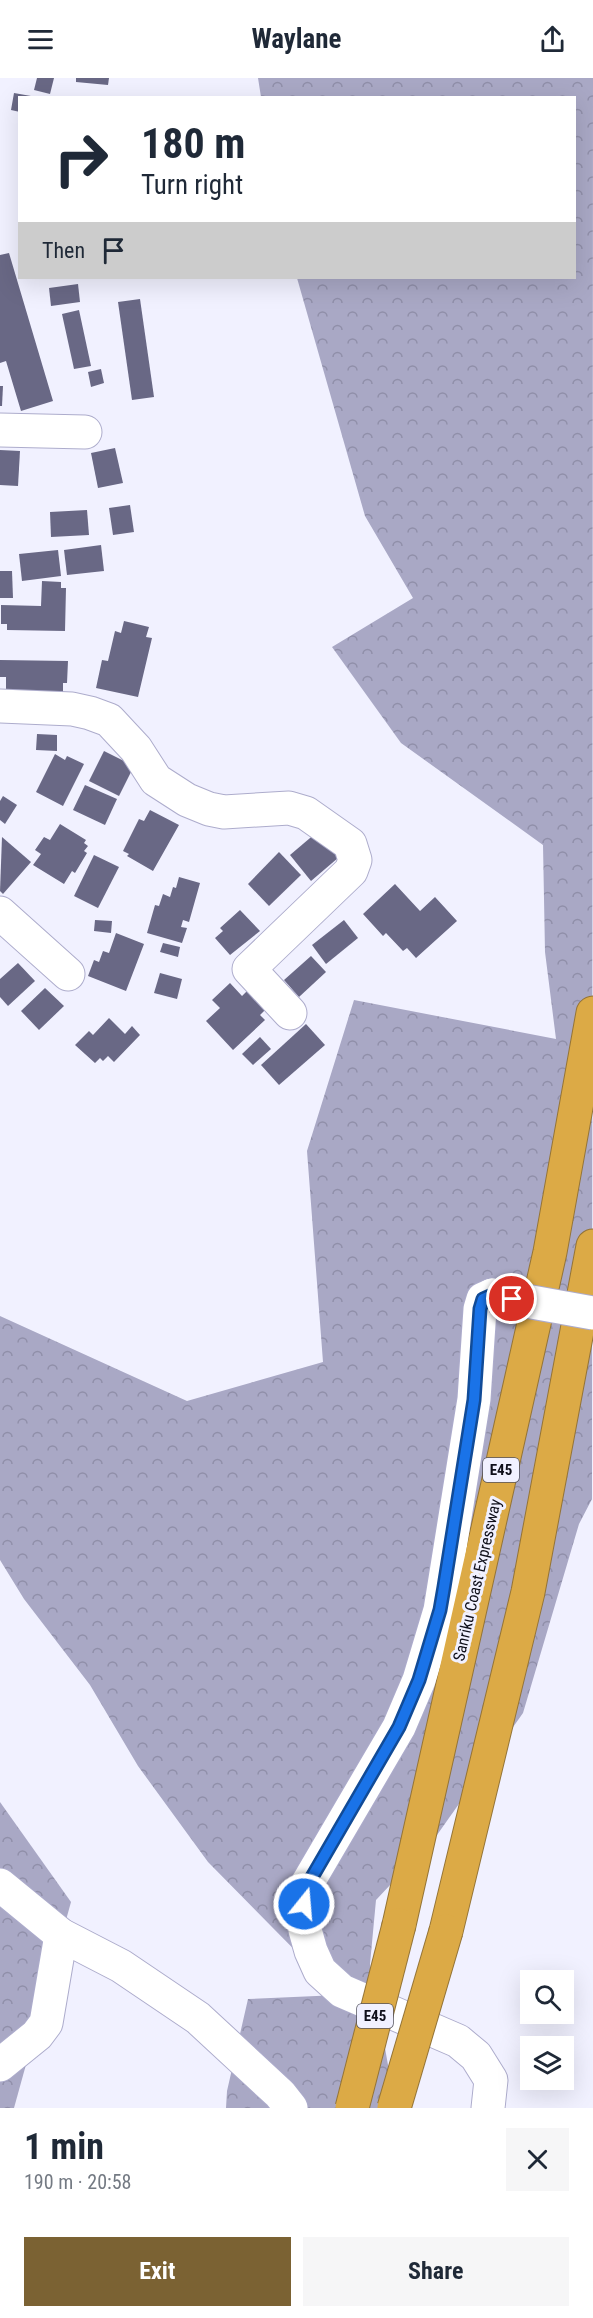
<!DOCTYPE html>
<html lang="en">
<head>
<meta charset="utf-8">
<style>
  body { margin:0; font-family:"Roboto Condensed",sans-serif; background:#f6f6f7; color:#1f2937; height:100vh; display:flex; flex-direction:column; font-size:22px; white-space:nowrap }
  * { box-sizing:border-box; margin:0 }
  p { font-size:20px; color:#747a83 }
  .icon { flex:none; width:33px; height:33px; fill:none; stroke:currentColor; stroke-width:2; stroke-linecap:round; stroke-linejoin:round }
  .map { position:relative; height:2030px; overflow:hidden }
  .drawer { display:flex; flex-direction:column; background:#fff; flex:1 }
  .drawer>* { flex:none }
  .top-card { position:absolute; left:18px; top:18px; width:558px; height:183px; border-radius:0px; box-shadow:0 6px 24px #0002; background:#fff; color:#1f2937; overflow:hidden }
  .controls { position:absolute; left:520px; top:1892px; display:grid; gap:12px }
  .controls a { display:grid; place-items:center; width:54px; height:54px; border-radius:0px; background:#fff; box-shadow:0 6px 24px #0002; font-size:30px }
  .pin { position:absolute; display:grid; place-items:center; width:51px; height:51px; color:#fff; margin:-26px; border:3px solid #fff; border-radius:50%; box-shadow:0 2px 6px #0007 }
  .me { position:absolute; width:66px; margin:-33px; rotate:17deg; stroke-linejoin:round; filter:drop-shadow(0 0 4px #0008) }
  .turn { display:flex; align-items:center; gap:21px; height:126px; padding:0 24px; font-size:27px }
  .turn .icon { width:78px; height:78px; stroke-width:2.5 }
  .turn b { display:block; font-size:42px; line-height:51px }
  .then { display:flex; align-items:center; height:57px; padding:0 24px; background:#0003; gap:12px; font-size:22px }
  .round { display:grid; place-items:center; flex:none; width:63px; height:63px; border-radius:0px; background:#f6f6f7 }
  .head { display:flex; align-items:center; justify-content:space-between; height:102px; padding:0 24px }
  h1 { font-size:36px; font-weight:700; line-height:45px }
  .primary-button { display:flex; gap:12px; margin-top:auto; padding:12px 24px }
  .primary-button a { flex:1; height:69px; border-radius:0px; background:#7b6233; color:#fff; font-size:24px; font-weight:700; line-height:69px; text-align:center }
  .primary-button a+a { background:#f6f6f7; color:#1f2937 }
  header { display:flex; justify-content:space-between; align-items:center; height:78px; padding:0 24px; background:#fff; font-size:27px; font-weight:700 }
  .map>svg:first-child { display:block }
  .forest { fill:url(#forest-crowns) }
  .building { fill:#696885 }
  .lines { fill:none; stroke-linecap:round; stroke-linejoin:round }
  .minor-casing { stroke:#adaccc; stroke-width:35 }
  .highway-casing { stroke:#947437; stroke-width:35 }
  .minor { stroke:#fff; stroke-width:33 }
  .highway { stroke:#dcaa46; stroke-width:33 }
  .minor-bridge-casing { stroke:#adaccc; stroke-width:35; stroke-linecap:butt }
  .highway-bridge-casing { stroke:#947437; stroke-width:35; stroke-linecap:butt }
  .minor-bridge { stroke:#fff; stroke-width:33 }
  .highway-bridge { stroke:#dcaa46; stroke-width:33 }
  .route-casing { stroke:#114b97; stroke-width:15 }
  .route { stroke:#1a73e8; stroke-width:10 }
  .labels { text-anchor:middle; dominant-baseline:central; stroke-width:6; stroke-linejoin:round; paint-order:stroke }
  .shield { fill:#f1f1ff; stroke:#53535f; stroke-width:1.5 }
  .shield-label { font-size:15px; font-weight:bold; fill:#0f0f1a }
  .street-label { font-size:16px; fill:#0f0f1a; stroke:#f1f1ff }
</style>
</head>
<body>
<header><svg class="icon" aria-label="menu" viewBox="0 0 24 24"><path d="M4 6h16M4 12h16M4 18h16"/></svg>Waylane<svg class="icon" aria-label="share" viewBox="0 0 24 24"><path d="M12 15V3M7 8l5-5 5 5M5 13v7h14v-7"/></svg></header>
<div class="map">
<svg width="593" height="2030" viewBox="0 0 593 2030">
  <defs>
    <pattern id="forest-crowns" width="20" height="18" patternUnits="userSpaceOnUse" patternTransform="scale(1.5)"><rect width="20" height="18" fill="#a9a8c5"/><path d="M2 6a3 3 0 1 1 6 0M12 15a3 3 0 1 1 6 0" fill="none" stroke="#908fa9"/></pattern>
  </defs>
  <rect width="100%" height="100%" fill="#f1f1ff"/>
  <!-- forest -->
  <g class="forest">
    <polygon points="258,0 593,0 592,1421 579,1446 523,1635 437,1757 376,1822 370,1886 393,2015 391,2030 226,2030 227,2013 248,1921 339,1917 208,1784 138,1688 90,1607 24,1521 0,1482 0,1238 187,1323 323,1284 307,1073 354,922 556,961 545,874 543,767 401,665 332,569 413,520 365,438 297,200 574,200 574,20 261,19"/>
    <polygon points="0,1724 71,1824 14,2030 0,2030"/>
  </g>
  <!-- building -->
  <g class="building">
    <polygon points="37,0 54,0 50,16 34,12"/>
    <polygon points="76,0 109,0 108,7 76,4"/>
    <polygon points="14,15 31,18 20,20 20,34 11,32"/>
    <polygon points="9,175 53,323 21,333 6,283 0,285 0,177"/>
    <polygon points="78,206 80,224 51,228 49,210"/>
    <polygon points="140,221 154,319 132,322 118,224"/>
    <polygon points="79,232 91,288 74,291 62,236"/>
    <polygon points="101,291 104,305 91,309 88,294"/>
    <polygon points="0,308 3,308 2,328 0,328"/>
    <polygon points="115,370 123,405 98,410 91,375"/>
    <polygon points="0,372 20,373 18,408 0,407"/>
    <polygon points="130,427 134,454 113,457 109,430"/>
    <polygon points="87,432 89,457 51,459 50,434"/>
    <polygon points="101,467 104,493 67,497 64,472"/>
    <polygon points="58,472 61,498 22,503 19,476"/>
    <polygon points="0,493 12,493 13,520 0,520"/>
    <polygon points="42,503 61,504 61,510 66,510 65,553 7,552 7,546 1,546 1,527 41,528"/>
    <polygon points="124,543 149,549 146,559 152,560 138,619 96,610 102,582 108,583 115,553 121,555"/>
    <polygon points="0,582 68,583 67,605 63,605 63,620 6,615 6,599 0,599"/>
    <polygon points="37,656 57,657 57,673 36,672"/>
    <polygon points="104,673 134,688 119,718 89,703"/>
    <polygon points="55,676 65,682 67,678 84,686 63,728 36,714"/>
    <polygon points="85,707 117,721 105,747 73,732"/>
    <polygon points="3,718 17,727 5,746 0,742 0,723"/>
    <polygon points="150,732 179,747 153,793 127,778 129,776 123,773 139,741 144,743"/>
    <polygon points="60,746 86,762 84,765 88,768 84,773 87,775 75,795 72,793 64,806 33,787 41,776 35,772 44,759 50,762"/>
    <polygon points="323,749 345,774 311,803 290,777"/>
    <polygon points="2,759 31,784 3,816 0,813"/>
    <polygon points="279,774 301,797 269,828 248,806"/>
    <polygon points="94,777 119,789 98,830 74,818"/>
    <polygon points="179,799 200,805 189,844 183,842 181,849 187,850 182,865 147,855 155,827 159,828 163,816 170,819 173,809 176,810"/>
    <polygon points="395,806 420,833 435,819 457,843 416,880 407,870 403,873 386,855 383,858 363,836"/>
    <polygon points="240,832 260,853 230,877 215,860 223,853 220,850"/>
    <polygon points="95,842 112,843 111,855 94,853"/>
    <polygon points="344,842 358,860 326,886 312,867"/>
    <polygon points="116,855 144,866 126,913 88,898 94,882 99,884 103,873 109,875"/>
    <polygon points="163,865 180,869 178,879 160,874"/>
    <polygon points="311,878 326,894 299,919 284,902"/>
    <polygon points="18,885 35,903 8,928 0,919 0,901"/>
    <polygon points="160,895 182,901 177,921 154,915"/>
    <polygon points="230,905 242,918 247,913 265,932 260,937 265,942 233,972 206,943 220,930 212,922"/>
    <polygon points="45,910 64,928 39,952 21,933"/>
    <polygon points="109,940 125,956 132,948 140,957 114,984 108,978 103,983 100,980 95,985 75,967 89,953 93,957"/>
    <polygon points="306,946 325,967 279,1007 261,987"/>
    <polygon points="260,959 271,971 253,987 242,976"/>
  </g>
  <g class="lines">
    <defs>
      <g id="minor">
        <polyline points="0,352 85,354"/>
        <polyline points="0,628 72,631 90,635 109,642 136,671 156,702 187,722 209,731 224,734 289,730 306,735 350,766 355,782 351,793 249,891 290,935"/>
        <polyline points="0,835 68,896"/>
        <polyline points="0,1807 61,1857 121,1888 198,1940 280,2016 291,2030"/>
        <polyline points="0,1987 37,1957 46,1945 61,1857"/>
        <polyline points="488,2030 491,2002 476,1978 458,1963 342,1913 320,1893 311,1873 305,1852 304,1826 307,1806 399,1649 419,1602 440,1532 474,1321 480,1231 483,1221 492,1217"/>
      </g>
      <g id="highway">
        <polyline points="399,1847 550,1174 593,935"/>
        <polyline points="446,1853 528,1514 593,1168"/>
      </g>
    </defs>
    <!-- minor casing -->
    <use href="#minor" class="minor-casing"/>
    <!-- highway casing -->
    <use href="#highway" class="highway-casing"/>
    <!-- minor -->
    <use href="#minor" class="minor"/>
    <!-- highway -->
    <use href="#highway" class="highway"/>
    <defs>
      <polyline id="minor-bridge" points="492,1217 593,1235"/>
      <g id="highway-bridge">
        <polyline points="352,2030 399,1847"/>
        <polyline points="394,2030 446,1853"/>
      </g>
    </defs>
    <!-- minor-bridge casing -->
    <use href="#minor-bridge" class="minor-bridge-casing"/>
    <!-- highway-bridge casing -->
    <use href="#highway-bridge" class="highway-bridge-casing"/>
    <!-- minor-bridge -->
    <use href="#minor-bridge" class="minor-bridge"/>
    <!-- highway-bridge -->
    <use href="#highway-bridge" class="highway-bridge"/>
  </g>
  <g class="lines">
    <defs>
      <polyline id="route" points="304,1826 308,1806 399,1649 419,1602 440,1532 444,1509 474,1322 480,1231 483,1221 492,1217 512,1221"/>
    </defs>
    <!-- route casing -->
    <use href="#route" class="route-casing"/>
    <!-- route -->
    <use href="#route" class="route"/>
  </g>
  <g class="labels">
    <!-- shield labels -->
    <g class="shield">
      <rect x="483" y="1380" width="36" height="24" rx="4.5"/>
      <rect x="357" y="1926" width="36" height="24" rx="4.5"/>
    </g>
    <g class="shield-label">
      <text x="501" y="1392">E45</text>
      <text x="375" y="1938">E45</text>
    </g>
    <!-- street labels -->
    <g class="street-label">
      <text transform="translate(477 1502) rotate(-77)">Sanriku Coast Expressway</text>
    </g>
  </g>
</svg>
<div class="controls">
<a><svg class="icon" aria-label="search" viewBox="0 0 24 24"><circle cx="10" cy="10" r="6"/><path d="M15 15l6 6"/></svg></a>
<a><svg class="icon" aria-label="layers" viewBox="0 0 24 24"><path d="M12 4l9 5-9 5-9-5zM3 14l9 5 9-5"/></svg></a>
</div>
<div class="pin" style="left:512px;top:1221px;background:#d93025"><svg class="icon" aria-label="arrive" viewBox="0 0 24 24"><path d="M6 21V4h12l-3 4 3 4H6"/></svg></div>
<svg class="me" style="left:304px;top:1826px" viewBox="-20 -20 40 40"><circle r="17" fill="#1a73e8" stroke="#fff" stroke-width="3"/><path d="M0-11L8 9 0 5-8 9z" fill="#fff"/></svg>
<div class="top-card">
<div class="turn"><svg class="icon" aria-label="right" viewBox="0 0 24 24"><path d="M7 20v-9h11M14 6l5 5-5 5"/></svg><div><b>180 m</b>Turn right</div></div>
<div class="then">Then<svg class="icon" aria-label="arrive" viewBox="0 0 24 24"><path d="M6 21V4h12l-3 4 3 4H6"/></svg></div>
</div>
</div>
<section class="drawer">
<div class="head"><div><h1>1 min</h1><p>190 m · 20:58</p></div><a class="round"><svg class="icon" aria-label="close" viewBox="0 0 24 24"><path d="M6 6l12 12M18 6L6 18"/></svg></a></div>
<div class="primary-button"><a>Exit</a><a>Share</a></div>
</section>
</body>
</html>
